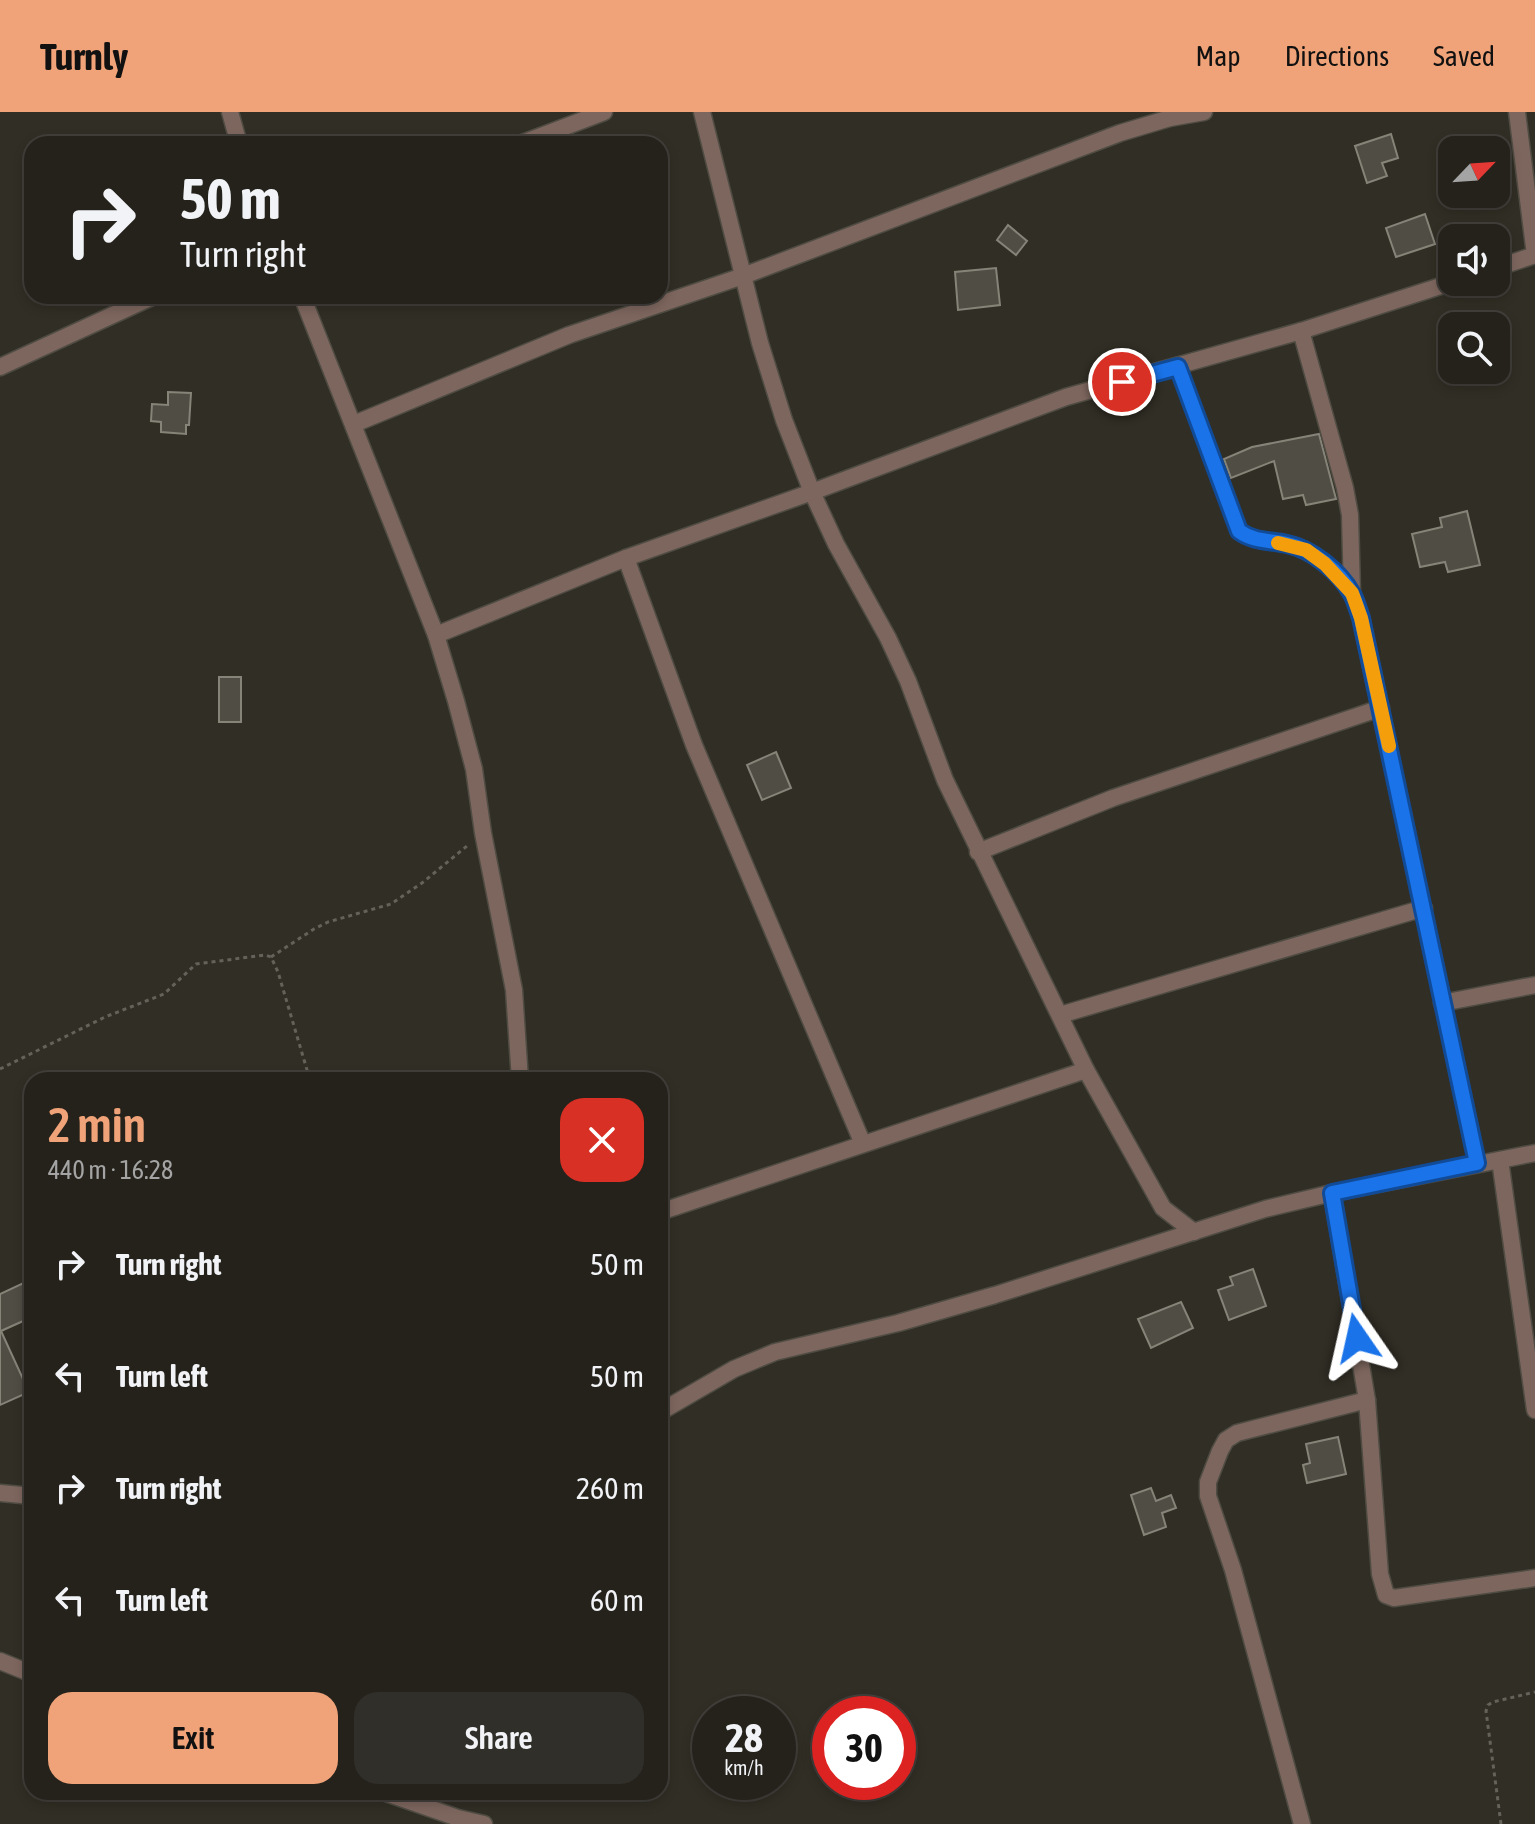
<!DOCTYPE html>
<html lang="en">
<head>
<meta charset="utf-8">
<style>
  body { margin:0; font-family:"Asap Condensed",sans-serif; background:#312f29; color:#f1f3f6; height:100vh; display:flex; flex-direction:column; font-size:30px; white-space:nowrap }
  * { box-sizing:border-box; margin:0 }
  p { font-size:26px; color:#a3a4a3 }
  .icon { flex:none; width:44px; height:44px; fill:none; stroke:currentColor; stroke-width:2; stroke-linecap:round; stroke-linejoin:round }
  .map { position:relative; flex:1; overflow:hidden }
  .sheet { position:absolute; left:24px; top:960px; width:644px; height:728px; display:flex; flex-direction:column; background:#25221c; border-radius:24px; box-shadow:0 4px 12px #0003,0 0 0 2px #423f3b }
  .sheet>* { flex:none }
  .hud { position:absolute; left:24px; top:24px; width:644px; height:168px; border-radius:24px; box-shadow:0 4px 12px #0003,0 0 0 2px #423f3b; background:#25221c; color:#f1f3f6; overflow:hidden }
  .needle { width:52px; rotate:65deg }
  .controls { position:absolute; left:1438px; top:24px; display:grid; gap:16px }
  .controls a { display:grid; place-items:center; width:72px; height:72px; border-radius:16px; background:#25221c; box-shadow:0 4px 12px #0003,0 0 0 2px #423f3b; font-size:40px }
  .speed { position:absolute; left:692px; top:1584px; display:flex; gap:16px; font-size:40px; font-weight:700; text-align:center }
  .speed>* { display:grid; place-content:center; width:104px; height:104px; border-radius:50%; background:#25221c; box-shadow:0 4px 12px #0003,0 0 0 2px #423f3b; line-height:1 }
  .speed small { font-size:20px; font-weight:400 }
  .speed .limit { border:12px solid #d22; background:#fff; color:#111 }
  .pin { position:absolute; display:grid; place-items:center; width:68px; height:68px; color:#fff; margin:-34px; border:4px solid #fff; border-radius:50%; box-shadow:0 2px 8px #0007 }
  .me { position:absolute; width:88px; margin:-44px; rotate:349deg; stroke-linejoin:round; filter:drop-shadow(0 0 6px #0008) }
  .turn { display:flex; align-items:center; gap:28px; height:168px; padding:0 24px; font-size:36px }
  .turn .icon { width:104px; height:104px; stroke-width:2.5 }
  .turn b { display:block; font-size:56px; line-height:68px }
  .round { display:grid; place-items:center; flex:none; width:84px; height:84px; border-radius:24px; background:#312f29 }
  .summary { display:flex; align-items:center; justify-content:space-between; height:136px; padding:0 24px }
  h1 { font-size:48px; font-weight:600; line-height:60px; color:#f0a378 }
  .button { display:flex; gap:16px; margin-top:auto; padding:16px 24px }
  .button a { flex:1; height:92px; border-radius:24px; background:#f0a378; color:#111; font-size:32px; font-weight:600; line-height:92px; text-align:center }
  .button a+a { background:#312f29; color:#f1f3f6 }
  ul { padding:0; list-style:none }
  li { display:flex; align-items:center; gap:24px; height:112px; padding:0 24px }
  li div { flex:1 }
  li b { display:block; font-size:30px }
  li em { font-style:normal }
  header { display:flex; align-items:center; gap:48px; box-sizing:border-box; height:112px; padding:0 40px; background:#f0a378; color:#111 }
  header strong { font-size:38px }
  nav { display:flex; gap:44px; margin-inline-start:auto; font-size:28px }
  .map>svg:first-child { display:block }
  .building { fill:#504d44; stroke:#868379; stroke-width:2 }
  .lines { fill:none; stroke-linecap:round; stroke-linejoin:round }
  .minor-casing { stroke:#4f4c43; stroke-width:19 }
  .path { stroke:#64625a; stroke-width:3; stroke-dasharray:4 4; stroke-linecap:butt }
  .minor { stroke:#7d665e; stroke-width:16 }
  .route-casing { stroke:#114b97; stroke-width:20 }
  .route { stroke:#1a73e8; stroke-width:14 }
  .slow { stroke:#f59e0b; stroke-width:14 }
</style>
</head>
<body>
<header>
<strong>Turnly</strong>
<nav><a>Map</a><a>Directions</a><a>Saved</a></nav>
</header>
<div class="map">
<svg width="1535" height="1712" viewBox="0 0 1535 1712">
  <rect width="100%" height="100%" fill="#312e25"/>
  <!-- building -->
  <g class="building">
    <polygon points="1391,22 1398,46 1382,51 1387,64 1367,71 1355,34"/>
    <polygon points="1425,102 1435,132 1396,145 1386,116"/>
    <polygon points="1008,113 1027,129 1016,143 997,128"/>
    <polygon points="996,156 1000,193 958,198 955,160"/>
    <polygon points="168,280 191,281 189,313 186,313 186,322 161,320 161,310 151,309 152,292 168,293"/>
    <polygon points="1319,322 1336,387 1306,393 1303,383 1283,387 1274,349 1231,366 1224,347 1252,335"/>
    <polygon points="1467,399 1480,453 1448,460 1445,450 1420,455 1412,422 1442,415 1440,406"/>
    <rect x="219" y="565" width="22" height="45"/>
    <polygon points="776,640 791,676 762,688 747,653"/>
    <polygon points="1253,1157 1266,1194 1229,1208 1218,1178 1233,1173 1230,1165"/>
    <polygon points="32,1167 32,1205 1,1219 29,1280 0,1293 0,1182"/>
    <polygon points="1181,1190 1193,1216 1151,1236 1138,1207"/>
    <polygon points="1338,1325 1346,1362 1307,1371 1303,1353 1310,1351 1306,1332"/>
    <polygon points="1151,1376 1156,1389 1171,1383 1176,1396 1162,1401 1166,1415 1144,1423 1131,1383"/>
  </g>
  <g class="lines">
    <defs>
      <g id="minor">
        <polyline points="230,0 239,32"/>
        <polyline points="702,0 760,231 784,308 812,380 836,432 888,526 908,569 945,668 1086,958 1163,1096 1194,1120"/>
        <polyline points="1517,0 1535,143"/>
        <polyline points="520,32 604,0"/>
        <polyline points="1496,156 1535,143"/>
        <polyline points="302,184 436,523 456,589 474,657 483,721 514,878 520,968"/>
        <polyline points="1301,219 1345,376 1350,403 1352,481"/>
        <polyline points="0,255 154,184"/>
        <path d="M 1178,255 L 1239,419 C 1254,430 1269,428 1287,432 C 1312,437 1339,460 1352,482 C 1356,489 1358,498 1361,506 L 1477,1051"/>
        <polyline points="354,312 569,223 743,164 1120,21 1170,6 1204,0"/>
        <polyline points="626,446 694,633 863,1032"/>
        <polyline points="436,523 626,446 812,380 1066,285 1301,219 1453,170"/>
        <polyline points="978,740 1113,686 1381,596"/>
        <polyline points="1442,891 1535,873"/>
        <polyline points="1060,903 1424,796"/>
        <polyline points="1500,1048 1535,1298"/>
        <polyline points="1332,1081 1367,1288 1380,1462 1386,1483 1394,1486 1535,1466"/>
        <polyline points="660,1100 1086,958"/>
        <polyline points="660,1300 734,1257 775,1240 898,1211 995,1183 1265,1097 1332,1081 1535,1041"/>
        <polyline points="0,1381 32,1384"/>
        <polyline points="0,1549 32,1562"/>
        <polyline points="383,1680 458,1706 484,1712"/>
        <polyline points="1302,1712 1233,1458 1208,1384 1208,1370 1220,1339 1226,1328 1237,1321 1367,1288"/>
      </g>
    </defs>
    <!-- minor casing -->
    <use href="#minor" class="minor-casing"/>
    <!-- path -->
    <g class="path">
      <polyline points="271,845 314,817 328,810 391,792 422,771 467,734"/>
      <polyline points="0,957 105,905 164,882 196,852 265,843 271,845 278,860 310,968"/>
      <polyline points="1501,1712 1486,1599 1488,1593 1493,1590 1535,1580"/>
    </g>
    <!-- minor -->
    <use href="#minor" class="minor"/>
  </g>
  <g class="lines">
    <defs>
      <path id="route" d="M 1122,270 L 1178,255 L 1239,419 C 1254,430 1269,428 1287,432 C 1312,437 1340,460 1352,482 C 1356,489 1358,498 1361,506 L 1477,1051 L 1332,1081 L 1357,1226"/>
    </defs>
    <!-- route casing -->
    <use href="#route" class="route-casing"/>
    <!-- route -->
    <use href="#route" class="route"/>
    <!-- slow -->
    <polyline class="slow" points="1278,431 1306,438 1325,452 1352,481 1361,506 1389,634"/>
  </g>
</svg>
<div class="controls">
<a><svg class="needle" viewBox="-14 -14 28 28"><path d="M0-13l5 13h-10z" fill="#e53935"/><path d="M0 13l5-13h-10z" fill="#a3a4a3"/></svg></a>
<a><svg class="icon" aria-label="sound" viewBox="0 0 24 24"><path d="M4 9h4l5-4v14l-5-4H4zM17 9q2 3 0 6"/></svg></a>
<a><svg class="icon" aria-label="search" viewBox="0 0 24 24"><circle cx="10" cy="10" r="6"/><path d="M15 15l6 6"/></svg></a>
</div>
<div class="speed"><div>28<small>km/h</small></div><div class="limit">30</div></div>
<div class="pin" style="left:1122px;top:270px;background:#d93025"><svg class="icon" aria-label="arrive" viewBox="0 0 24 24"><path d="M6 21V4h12l-3 4 3 4H6"/></svg></div>
<svg class="me" style="left:1357px;top:1226px" viewBox="-20 -20 40 40"><path d="M0-17L14 15 0 8-14 15z" fill="#1a73e8" stroke="#fff" stroke-width="4"/></svg>
<div class="hud">
<div class="turn"><svg class="icon" aria-label="right" viewBox="0 0 24 24"><path d="M7 20v-9h11M14 6l5 5-5 5"/></svg><div><b>50 m</b>Turn right</div></div>
</div>
<section class="sheet">
<div class="summary"><div><h1>2 min</h1><p>440 m · 16:28</p></div><a class="round" style="background:#d93025;color:#fff"><svg class="icon" aria-label="close" viewBox="0 0 24 24"><path d="M6 6l12 12M18 6L6 18"/></svg></a></div>
<ul>
<li><svg class="icon" aria-label="right" viewBox="0 0 24 24"><path d="M7 20v-9h11M14 6l5 5-5 5"/></svg><div><b>Turn right</b></div><em>50 m</em></li>
<li><svg class="icon" aria-label="left" viewBox="0 0 24 24"><path d="M17 20v-9H6M10 6l-5 5 5 5"/></svg><div><b>Turn left</b></div><em>50 m</em></li>
<li><svg class="icon" aria-label="right" viewBox="0 0 24 24"><path d="M7 20v-9h11M14 6l5 5-5 5"/></svg><div><b>Turn right</b></div><em>260 m</em></li>
<li><svg class="icon" aria-label="left" viewBox="0 0 24 24"><path d="M17 20v-9H6M10 6l-5 5 5 5"/></svg><div><b>Turn left</b></div><em>60 m</em></li>
</ul>
<div class="button"><a>Exit</a><a>Share</a></div>
</section>
</div>
</body>
</html>
